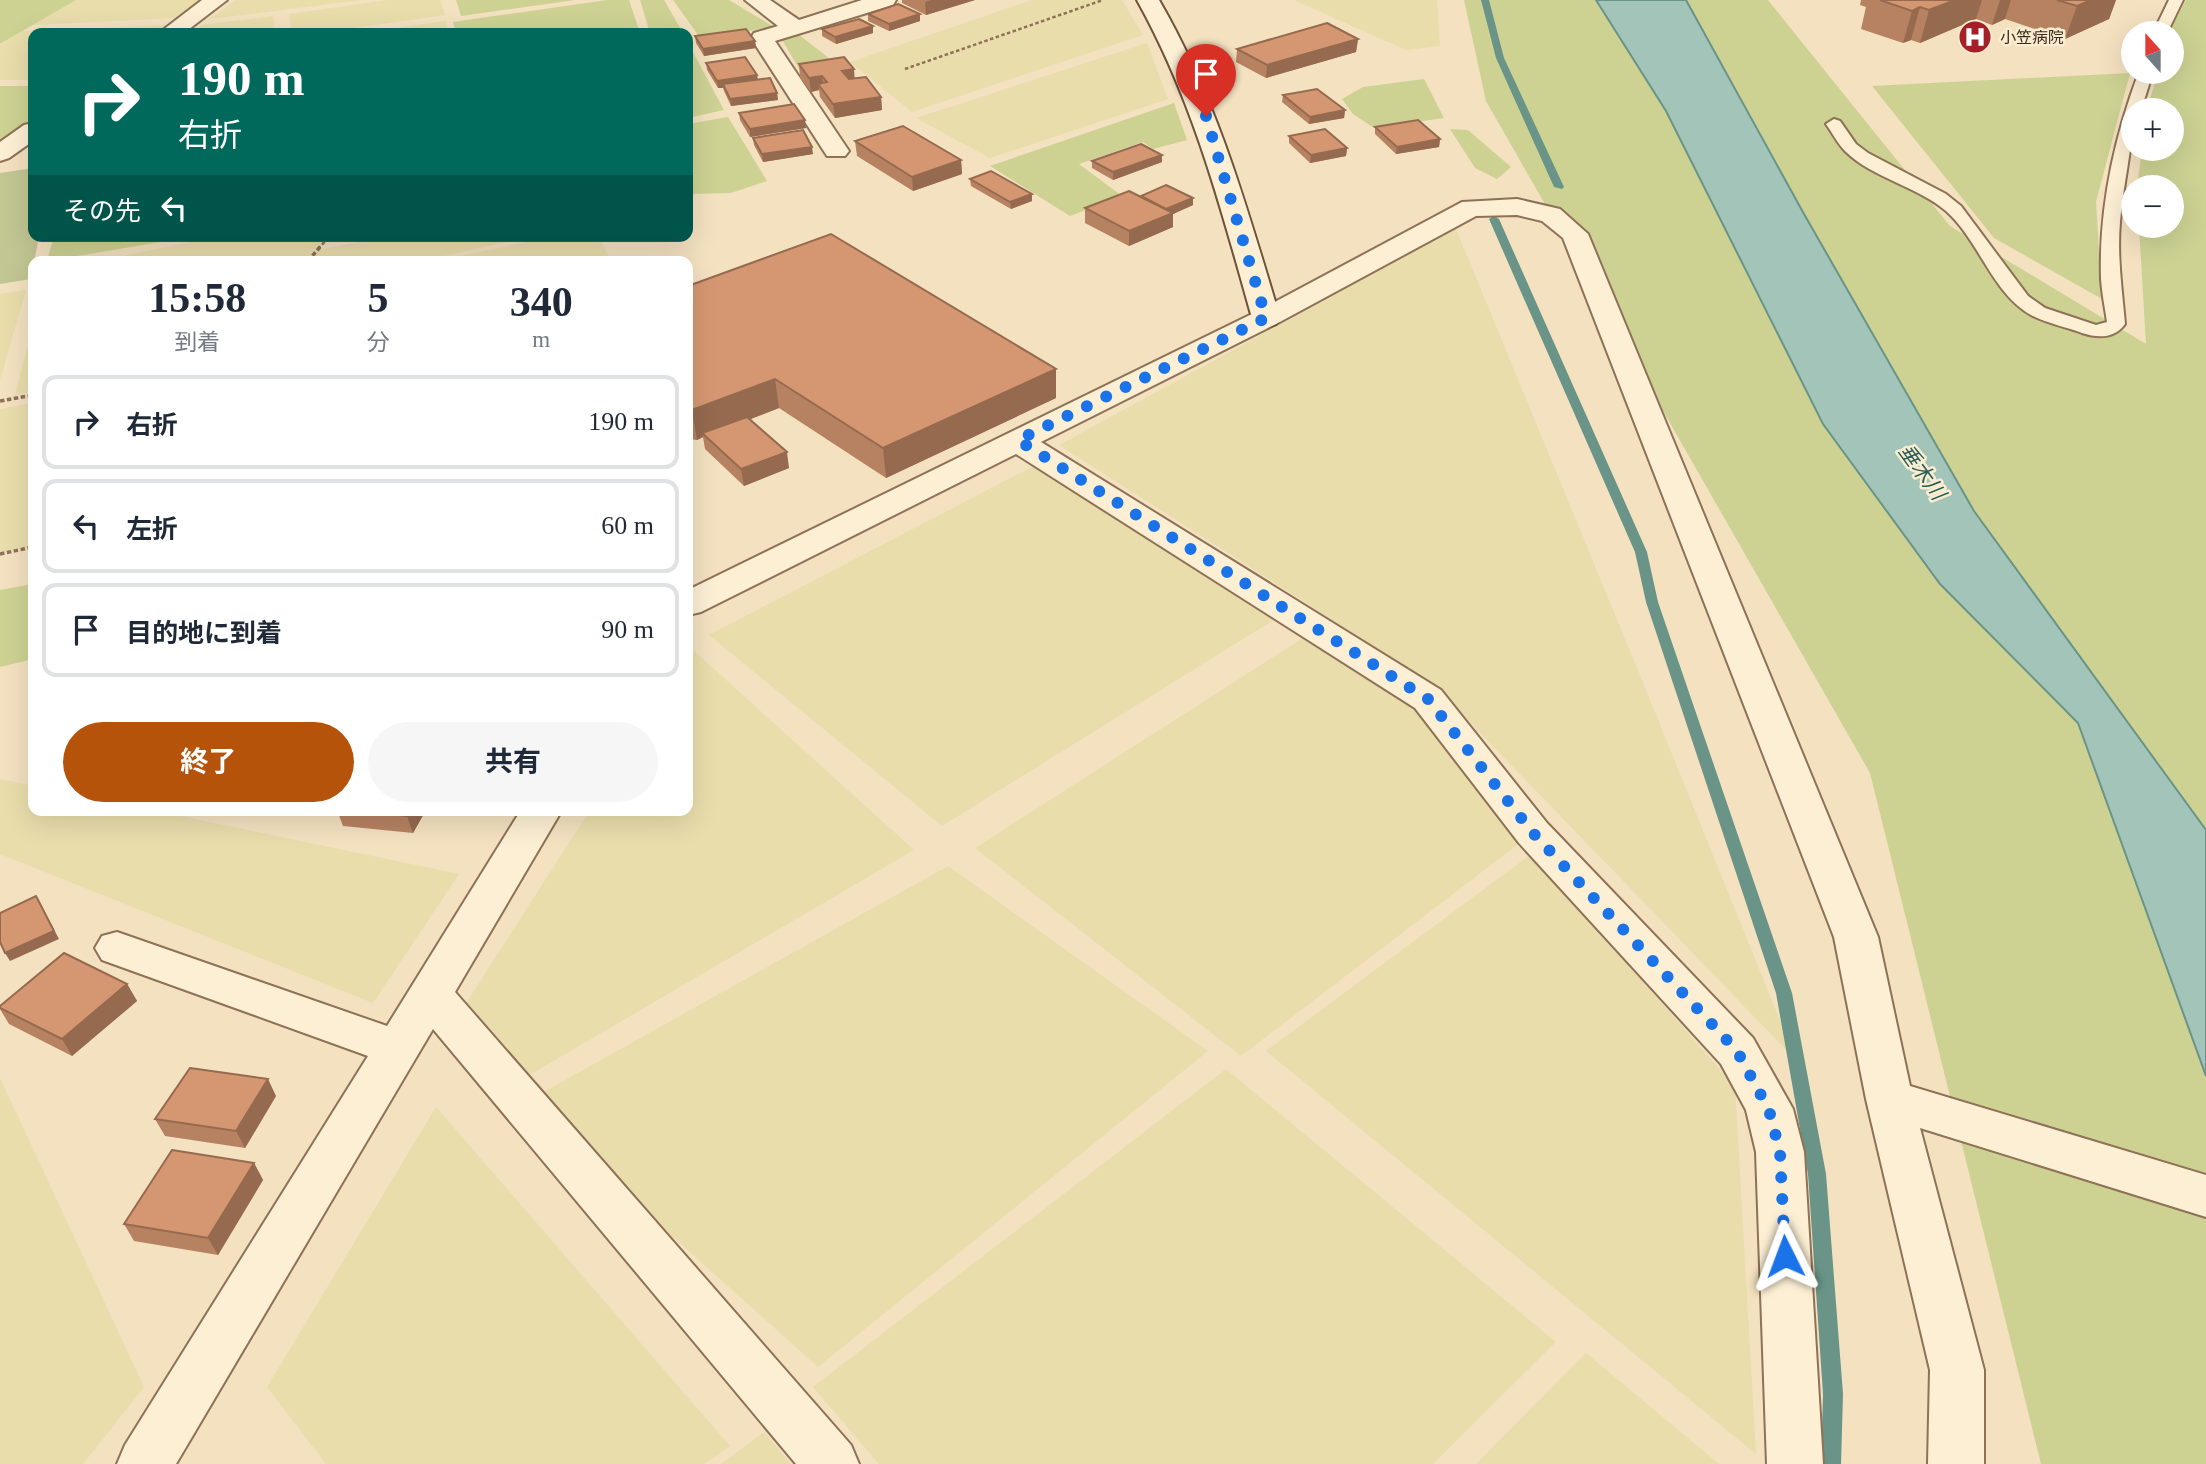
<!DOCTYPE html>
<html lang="ja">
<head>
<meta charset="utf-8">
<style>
  body { margin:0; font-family:"Times New Roman","Noto Sans JP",serif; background:#f6f6f7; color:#1f2937; height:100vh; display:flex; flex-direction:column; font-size:26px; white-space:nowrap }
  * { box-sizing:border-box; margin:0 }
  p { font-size:23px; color:#747a83 }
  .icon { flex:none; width:38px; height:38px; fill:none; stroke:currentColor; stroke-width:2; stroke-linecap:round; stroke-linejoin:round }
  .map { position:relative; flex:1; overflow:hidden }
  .panel { position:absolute; left:28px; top:256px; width:665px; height:560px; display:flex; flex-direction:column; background:#fff; border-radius:14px; box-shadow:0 7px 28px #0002 }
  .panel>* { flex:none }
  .guide { position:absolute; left:28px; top:28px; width:665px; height:214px; border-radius:14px; box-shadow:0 7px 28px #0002; background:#00695c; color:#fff; overflow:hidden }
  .needle { width:46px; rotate:339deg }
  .tools { position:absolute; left:2121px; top:21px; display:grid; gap:14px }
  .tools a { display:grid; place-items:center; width:63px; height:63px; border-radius:50%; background:#fff; box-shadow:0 7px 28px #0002; font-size:35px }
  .pin { position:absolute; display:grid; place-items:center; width:60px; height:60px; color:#fff; margin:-72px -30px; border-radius:50% 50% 50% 0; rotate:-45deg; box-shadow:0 0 7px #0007 }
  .pin .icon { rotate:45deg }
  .me { position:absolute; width:77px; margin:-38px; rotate:357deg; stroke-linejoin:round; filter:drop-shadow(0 0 5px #0008) }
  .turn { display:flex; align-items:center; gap:24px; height:147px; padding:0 35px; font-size:32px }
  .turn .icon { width:91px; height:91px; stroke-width:2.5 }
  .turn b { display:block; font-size:49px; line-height:60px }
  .then { display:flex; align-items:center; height:66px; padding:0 35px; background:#0003; gap:14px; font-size:26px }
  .eta { display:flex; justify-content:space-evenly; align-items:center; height:119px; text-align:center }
  .eta b { font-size:42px; font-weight:700; line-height:49px }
  .button { display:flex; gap:14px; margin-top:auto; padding:14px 35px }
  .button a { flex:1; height:80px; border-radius:42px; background:#b45309; color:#fff; font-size:28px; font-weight:700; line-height:80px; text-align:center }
  .button a+a { background:#f6f6f7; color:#1f2937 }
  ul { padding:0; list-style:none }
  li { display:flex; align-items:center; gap:21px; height:94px; margin:0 14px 10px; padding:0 21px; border:4px solid #e0e1e3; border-radius:14px }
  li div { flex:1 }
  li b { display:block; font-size:26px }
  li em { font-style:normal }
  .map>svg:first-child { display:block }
  .farmland { fill:#e9ddac }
  .green { fill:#cdd293 }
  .cemetery { fill:#c2c693 }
  .water { fill:#a3c4b9; stroke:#699487; stroke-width:2 }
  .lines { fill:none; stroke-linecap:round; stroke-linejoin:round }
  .stream { fill:#699487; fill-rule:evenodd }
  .lane-casing { stroke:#8e7156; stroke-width:4 }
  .street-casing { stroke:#8e7156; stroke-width:4 }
  .secondary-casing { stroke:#705239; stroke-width:4 }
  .path-far1 { stroke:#8e7156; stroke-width:2.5; stroke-dasharray:3.5 2.5; stroke-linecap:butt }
  .path { stroke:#8e7156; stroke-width:3.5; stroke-dasharray:4.5 2.5; stroke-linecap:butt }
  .lane { fill:#fcefd4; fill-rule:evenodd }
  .street { fill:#fcefd4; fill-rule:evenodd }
  .secondary { fill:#fcefd4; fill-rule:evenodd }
  .wall { fill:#b78261 }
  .shaded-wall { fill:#956a4f }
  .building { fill:#d59771; stroke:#956a4f; stroke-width:2 }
  .route { stroke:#1a73e8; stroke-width:12; stroke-dasharray:0 21.6 }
  .labels { text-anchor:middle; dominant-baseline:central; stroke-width:5; stroke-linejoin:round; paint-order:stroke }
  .far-poi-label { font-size:16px; fill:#3c2a1c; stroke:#f9ecd0; text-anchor:start }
  .water-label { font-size:21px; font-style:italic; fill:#295d58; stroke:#f9ecd0 }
</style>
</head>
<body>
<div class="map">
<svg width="2206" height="1464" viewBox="0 0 2206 1464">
  <rect width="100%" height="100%" fill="#f3e1c0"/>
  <!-- farmland -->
  <g class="farmland">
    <polygon points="76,0 216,0 193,17 33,25"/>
    <polygon points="236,0 362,0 209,19"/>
    <polygon points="388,0 440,0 445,15 319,33 292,33 289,14"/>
    <polygon points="1032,0 1122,0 1143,35 912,112 850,62"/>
    <polygon points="1294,0 1437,0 1440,46 1406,50"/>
    <polygon points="273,16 275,33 191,33 201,25"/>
    <polygon points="446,21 449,33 357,33"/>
    <polygon points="172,25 162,33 33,33 33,80 0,80 0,45 23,31"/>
    <polygon points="1147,43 1168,99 990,158 916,118"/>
    <polygon points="1456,229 1644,685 1796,1060 1434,685 1059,445"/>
    <polygon points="220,236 330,236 315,251 386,236 523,238 423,261 312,261 311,258 310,261 98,261"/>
    <polygon points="534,236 597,236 612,261 439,261 535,240"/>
    <polygon points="26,290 0,380 0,294"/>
    <polygon points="33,325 33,392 15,395"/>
    <polygon points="33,403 33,546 0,553 0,409"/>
    <polygon points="1047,459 1288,611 942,826 709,635"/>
    <polygon points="1317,629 1428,699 1533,833 1241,1056 975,848"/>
    <polygon points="692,649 914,850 509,1087 454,1022 590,810 688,810 688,657"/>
    <polygon points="0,779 33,786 33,810 152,810 459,874 373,1003 0,854"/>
    <polygon points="1530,855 1735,1086 1756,1454 1266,1051"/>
    <polygon points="948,866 1208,1051 818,1367 524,1103"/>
    <polygon points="1226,1069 1556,1342 1433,1464 879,1464 813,1387"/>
    <polygon points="0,1078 144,1387 83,1464 0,1464"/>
    <polygon points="436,1107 730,1446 704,1464 326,1464 267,1387"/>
    <polygon points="1586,1353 1719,1464 1476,1464"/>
    <polygon points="764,1432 791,1464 721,1464"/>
  </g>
  <!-- green -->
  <g class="green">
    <polygon points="0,0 76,0 0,44"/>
    <polygon points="456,0 575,0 461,16"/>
    <polygon points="607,0 629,0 640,33 456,33 453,22"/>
    <polygon points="640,0 664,0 683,33 650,33"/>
    <polygon points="673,0 729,0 774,27 701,39"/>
    <polygon points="1464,0 1768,0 1950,226 2146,344 2139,226 2172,226 2172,187 2137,187 2142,149 2172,149 2172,110 2147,110 2158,72 2172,72 2172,33 2168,33 2186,0 2206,0 2206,1464 2041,1464 1870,773 1486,101"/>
    <polygon points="798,34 839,66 801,72 781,38"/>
    <polygon points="688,43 724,110 688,118"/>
    <polygon points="2130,73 2096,202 2102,299 1994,238 1872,86"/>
    <polygon points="1424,79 1444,118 1374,128 1353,114 1342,99 1363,87"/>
    <polygon points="0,86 33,86 33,130 0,153"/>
    <polygon points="1174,103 1187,140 1153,149 1143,142 1079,164 1122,196 1070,216 990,166"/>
    <polygon points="728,117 767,181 731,193 688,194 688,124"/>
    <polygon points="1450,129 1468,130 1511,167 1497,179 1475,168"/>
    <polygon points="54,236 197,236 47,261"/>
    <polygon points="33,584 33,659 0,667 0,590"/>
  </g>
  <!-- cemetery -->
  <polygon class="cemetery" points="33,168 33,236 39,236 31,279 0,284 0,173"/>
  <!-- water -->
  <polygon class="water" points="1596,0 1686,0 1804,214 1974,511 2206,830 2206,1076 2078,723 1940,584 1823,424 1666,111"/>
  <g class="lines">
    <!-- stream -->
    <g class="stream">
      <polygon points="1481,0 1489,0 1504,58 1564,187 1562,189 1554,187 1496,58"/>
      <polygon points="1494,216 1499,219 1647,552 1658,602 1792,993 1826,1174 1843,1394 1841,1464 1821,1464 1823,1394 1808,1174 1776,993 1646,602 1635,552 1489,219"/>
    </g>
    <defs>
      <g id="lane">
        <polygon points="2169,0 2183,0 2167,33 2153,33"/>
        <path d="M 2139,72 L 2153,72 L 2141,110 L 2133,110 C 2133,148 2123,184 2120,222 C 2117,257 2122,289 2125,324 C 2114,339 2098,338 2082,333 C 2066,327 2046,323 2031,315 C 1992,293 1979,240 1946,211 C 1917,186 1872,178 1845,151 C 1837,143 1832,132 1826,124 L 1834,119 L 1840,121 L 1856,144 L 1868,153 L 1946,194 L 1961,206 L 2028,296 L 2045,308 L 2096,325 L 2107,322 C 2105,308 2102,294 2101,279 C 2099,208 2114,138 2139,72 Z"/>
      </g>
      <g id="street">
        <polygon points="202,0 227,0 184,33 159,33"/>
        <polygon points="745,0 770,0 799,20 862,0 896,0 893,5 775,41 849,151 845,156 827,156 751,38 754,33 778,26"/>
        <polygon points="33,123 33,141 9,158 0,161 0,142 24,125"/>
        <polygon points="1517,199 1560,209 1588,234 1878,937 1910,1086 2206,1175 2206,1217 1920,1128 1984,1370 1984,1464 1928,1464 1930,1370 1866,1099 1834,937 1563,238 1542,221 1517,215 1476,216 1276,324 1041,442 1441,690 1547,823 1753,1038 1793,1109 1804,1152 1823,1464 1767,1464 1756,1152 1746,1110 1721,1064 1519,843 1415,708 1016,454 701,612 688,615 688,590 1256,312 1462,202"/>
        <polygon points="521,810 562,810 455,992 851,1445 859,1464 796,1464 433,1029 176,1464 117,1464 125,1445 368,1056 102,960 95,948 102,936 117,932 387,1026"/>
      </g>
      <path id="secondary" d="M 1137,0 L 1159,0 C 1217,100 1247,208 1280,318 L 1276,324 L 1266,327 L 1256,324 L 1252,318 C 1221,208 1193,100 1137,0 Z"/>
    </defs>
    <!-- lane casing -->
    <use href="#lane" class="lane-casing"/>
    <!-- street casing -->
    <use href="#street" class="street-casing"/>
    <!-- secondary casing -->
    <use href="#secondary" class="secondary-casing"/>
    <!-- path-far1 -->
    <g class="path-far1">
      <polyline points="905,69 1103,0"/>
      <polyline points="318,249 330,236"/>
    </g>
    <!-- path -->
    <g class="path">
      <polyline points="308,261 320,247"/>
      <polyline points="0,401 33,395"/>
      <polyline points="0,554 33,547"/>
    </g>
    <!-- lane -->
    <use href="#lane" class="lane"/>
    <!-- street -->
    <use href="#street" class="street"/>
    <!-- secondary -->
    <use href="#secondary" class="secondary"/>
  </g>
  <!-- wall -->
  <g class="wall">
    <polygon points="902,0 975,0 926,15 902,3"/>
    <polygon points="1861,0 2116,0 2109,19 2065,39 2005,19 1992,25 1976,19 1920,43 1911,40 1903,43 1861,29 1866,7 1860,5"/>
    <polygon points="868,14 920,14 920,21 889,31 868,21"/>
    <polygon points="822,29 873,33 836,44 822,36"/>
    <polygon points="695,36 755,41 756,48 704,56 696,43"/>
    <polygon points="1358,39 1356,52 1266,78 1236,62 1237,49"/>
    <polygon points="706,63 757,75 758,80 777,93 778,100 731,106 724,91 723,88 718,88 707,70"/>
    <polygon points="799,64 854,69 854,78 881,97 882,110 835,118 820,97 819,90 811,92 800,78"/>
    <polygon points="1283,95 1345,110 1344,118 1309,124 1282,102"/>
    <polygon points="739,113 806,128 750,137 740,120"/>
    <polygon points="1375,127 1440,139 1439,147 1396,154 1375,134"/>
    <polygon points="1289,136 1347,148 1346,156 1310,163 1289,143"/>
    <polygon points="753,138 813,154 763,162 754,145"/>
    <polygon points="855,141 961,160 962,174 913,191 857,156"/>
    <polygon points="1092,161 1162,162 1113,180 1092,168"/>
    <polygon points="970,179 1032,201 1011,209 971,186"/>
    <polygon points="1141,196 1193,198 1193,205 1173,214 1173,227 1129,246 1085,223 1085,208"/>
    <polygon points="688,286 1056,369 1056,398 886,478 779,408 751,419 789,468 744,486 705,449 703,437 697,440 688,439"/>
    <polygon points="337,810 426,810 413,833 343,826"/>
    <polygon points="127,984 137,1001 72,1056 9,1024 0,1009 0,1006"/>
    <polygon points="276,1096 245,1148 165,1136 155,1119"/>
    <polygon points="254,1163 263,1180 218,1255 134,1241 124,1224"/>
  </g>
  <!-- shaded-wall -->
  <g class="shaded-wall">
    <polygon points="931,0 975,0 926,15 925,2"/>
    <polygon points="1955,0 1982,0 1976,19 1920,43 1929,10"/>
    <polygon points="2000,0 2011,0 2005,19 1992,25"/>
    <polygon points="2091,0 2116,0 2109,19 2065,39 2077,6"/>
    <polygon points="1920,7 1911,40 1903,43 1912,11"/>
    <polygon points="920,14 920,21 889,31 889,24"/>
    <polygon points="873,26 873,33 836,44 835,37"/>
    <polygon points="1358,39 1356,52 1266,78 1267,65"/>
    <polygon points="755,41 756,48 704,56 703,49"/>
    <polygon points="854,69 855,83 843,85 842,71"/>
    <polygon points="757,75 758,82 723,84 723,88 718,88 717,81"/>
    <polygon points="822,76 824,89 818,84 819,90 811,92 809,78"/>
    <polygon points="777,93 778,100 731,106 730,99"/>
    <polygon points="881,97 882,110 835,118 833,104"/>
    <polygon points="1345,110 1344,118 1309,124 1310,117"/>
    <polygon points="805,120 806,128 750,137 750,129"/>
    <polygon points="1440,139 1439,147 1396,154 1397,147"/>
    <polygon points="812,147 813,154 763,162 762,154"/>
    <polygon points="1347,148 1346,156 1310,163 1311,155"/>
    <polygon points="1162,155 1162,162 1113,180 1113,172"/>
    <polygon points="961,160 962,174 913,191 912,177"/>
    <polygon points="1032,194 1032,201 1011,209 1010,202"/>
    <polygon points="1193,198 1193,205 1173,214 1173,227 1129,246 1129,231 1164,210"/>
    <polygon points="1056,369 1056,398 886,478 883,448"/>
    <polygon points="775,379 779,408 706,436 702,433 703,437 697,440 692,410"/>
    <polygon points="787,452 789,468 744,486 741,469"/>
    <polygon points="410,810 426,810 413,833 407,816"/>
    <polygon points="36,896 59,939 10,961 5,953"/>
    <polygon points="127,984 137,1001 72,1056 62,1039"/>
    <polygon points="268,1079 276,1096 245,1148 236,1131"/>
    <polygon points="254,1163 263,1180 218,1255 208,1238"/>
  </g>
  <!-- building -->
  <g class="building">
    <polygon points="1880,0 1955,0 1929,10 1920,7 1912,11"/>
    <polygon points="2057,0 2091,0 2077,6"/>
    <polygon points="898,4 920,14 889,24 868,14"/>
    <polygon points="859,19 873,26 835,37 822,29"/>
    <polygon points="1327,23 1358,39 1267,65 1237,49"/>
    <polygon points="746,29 755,41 703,49 695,36"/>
    <polygon points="745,57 757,75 717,81 706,63"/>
    <polygon points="844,57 854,69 842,71 849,79 866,77 881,97 833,104 818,84 827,82 822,76 809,78 799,64"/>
    <polygon points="770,78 777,93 730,99 723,84"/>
    <polygon points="1317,89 1345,110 1310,117 1283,95"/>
    <polygon points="794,104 805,120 750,129 739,113"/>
    <polygon points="1418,120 1440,139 1397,147 1375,127"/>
    <polygon points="903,126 961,160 912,177 855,141"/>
    <polygon points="1325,129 1347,148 1311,155 1289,136"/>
    <polygon points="803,130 812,147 762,154 753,138"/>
    <polygon points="1141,144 1162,155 1113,172 1092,161"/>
    <polygon points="991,171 1032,194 1010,202 970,179"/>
    <polygon points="1166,185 1193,198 1166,209 1141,196"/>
    <polygon points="1129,191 1173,213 1129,231 1085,208"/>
    <polygon points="831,234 1056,369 883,448 775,379 692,410 688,410 688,286"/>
    <polygon points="747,417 787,452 741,469 702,433"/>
    <polygon points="33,647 33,697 30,698"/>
    <polygon points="350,810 410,810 407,816"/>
    <polygon points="36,896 54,931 5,953 0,942 0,913"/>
    <polygon points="64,953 127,984 62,1039 0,1008 0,1006"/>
    <polygon points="190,1068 268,1079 236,1131 155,1119"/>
    <polygon points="172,1150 254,1163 208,1238 124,1224"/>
  </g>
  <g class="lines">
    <!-- route -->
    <polyline class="route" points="1206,116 1266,318 1018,440 1428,699 1533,833 1737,1051 1769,1110 1780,1152 1785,1256"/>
  </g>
  <!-- icons -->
  <defs>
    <symbol id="hospital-disc" viewBox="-11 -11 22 22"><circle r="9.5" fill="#a41f26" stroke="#f9ecd0"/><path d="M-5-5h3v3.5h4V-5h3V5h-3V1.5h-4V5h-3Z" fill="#fff"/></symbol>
  </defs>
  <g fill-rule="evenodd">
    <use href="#hospital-disc" x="1956" y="18" width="38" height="38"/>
  </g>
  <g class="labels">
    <!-- far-poi labels -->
    <g class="far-poi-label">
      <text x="2000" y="37">小笠病院</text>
    </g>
    <!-- water labels -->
    <g class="water-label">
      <text transform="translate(1922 472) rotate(54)">垂木川</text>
    </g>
  </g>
</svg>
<div class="tools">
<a><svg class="needle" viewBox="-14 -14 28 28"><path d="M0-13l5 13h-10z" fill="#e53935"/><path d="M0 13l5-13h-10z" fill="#747a83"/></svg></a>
<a>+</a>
<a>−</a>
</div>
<div class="pin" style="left:1206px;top:116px;background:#d93025"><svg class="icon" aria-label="arrive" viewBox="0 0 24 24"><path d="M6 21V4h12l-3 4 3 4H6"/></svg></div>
<svg class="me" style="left:1785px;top:1256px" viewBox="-20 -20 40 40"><path d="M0-17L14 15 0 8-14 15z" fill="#1a73e8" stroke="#fff" stroke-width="4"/></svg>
<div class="guide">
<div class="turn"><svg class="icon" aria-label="right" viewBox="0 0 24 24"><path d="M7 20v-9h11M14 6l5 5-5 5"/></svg><div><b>190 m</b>右折</div></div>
<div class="then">その先<svg class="icon" aria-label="left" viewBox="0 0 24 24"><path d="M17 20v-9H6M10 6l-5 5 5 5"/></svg></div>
</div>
<section class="panel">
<div class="eta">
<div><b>15:58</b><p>到着</p></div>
<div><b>5</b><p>分</p></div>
<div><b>340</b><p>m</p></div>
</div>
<ul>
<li><svg class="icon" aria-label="right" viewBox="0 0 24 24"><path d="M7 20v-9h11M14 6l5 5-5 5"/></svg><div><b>右折</b></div><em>190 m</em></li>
<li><svg class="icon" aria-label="left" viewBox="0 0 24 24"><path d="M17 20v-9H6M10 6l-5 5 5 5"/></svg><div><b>左折</b></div><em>60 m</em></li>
<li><svg class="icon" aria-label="arrive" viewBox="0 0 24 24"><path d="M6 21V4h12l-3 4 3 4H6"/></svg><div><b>目的地に到着</b></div><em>90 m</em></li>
</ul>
<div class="button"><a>終了</a><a>共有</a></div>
</section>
</div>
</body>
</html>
